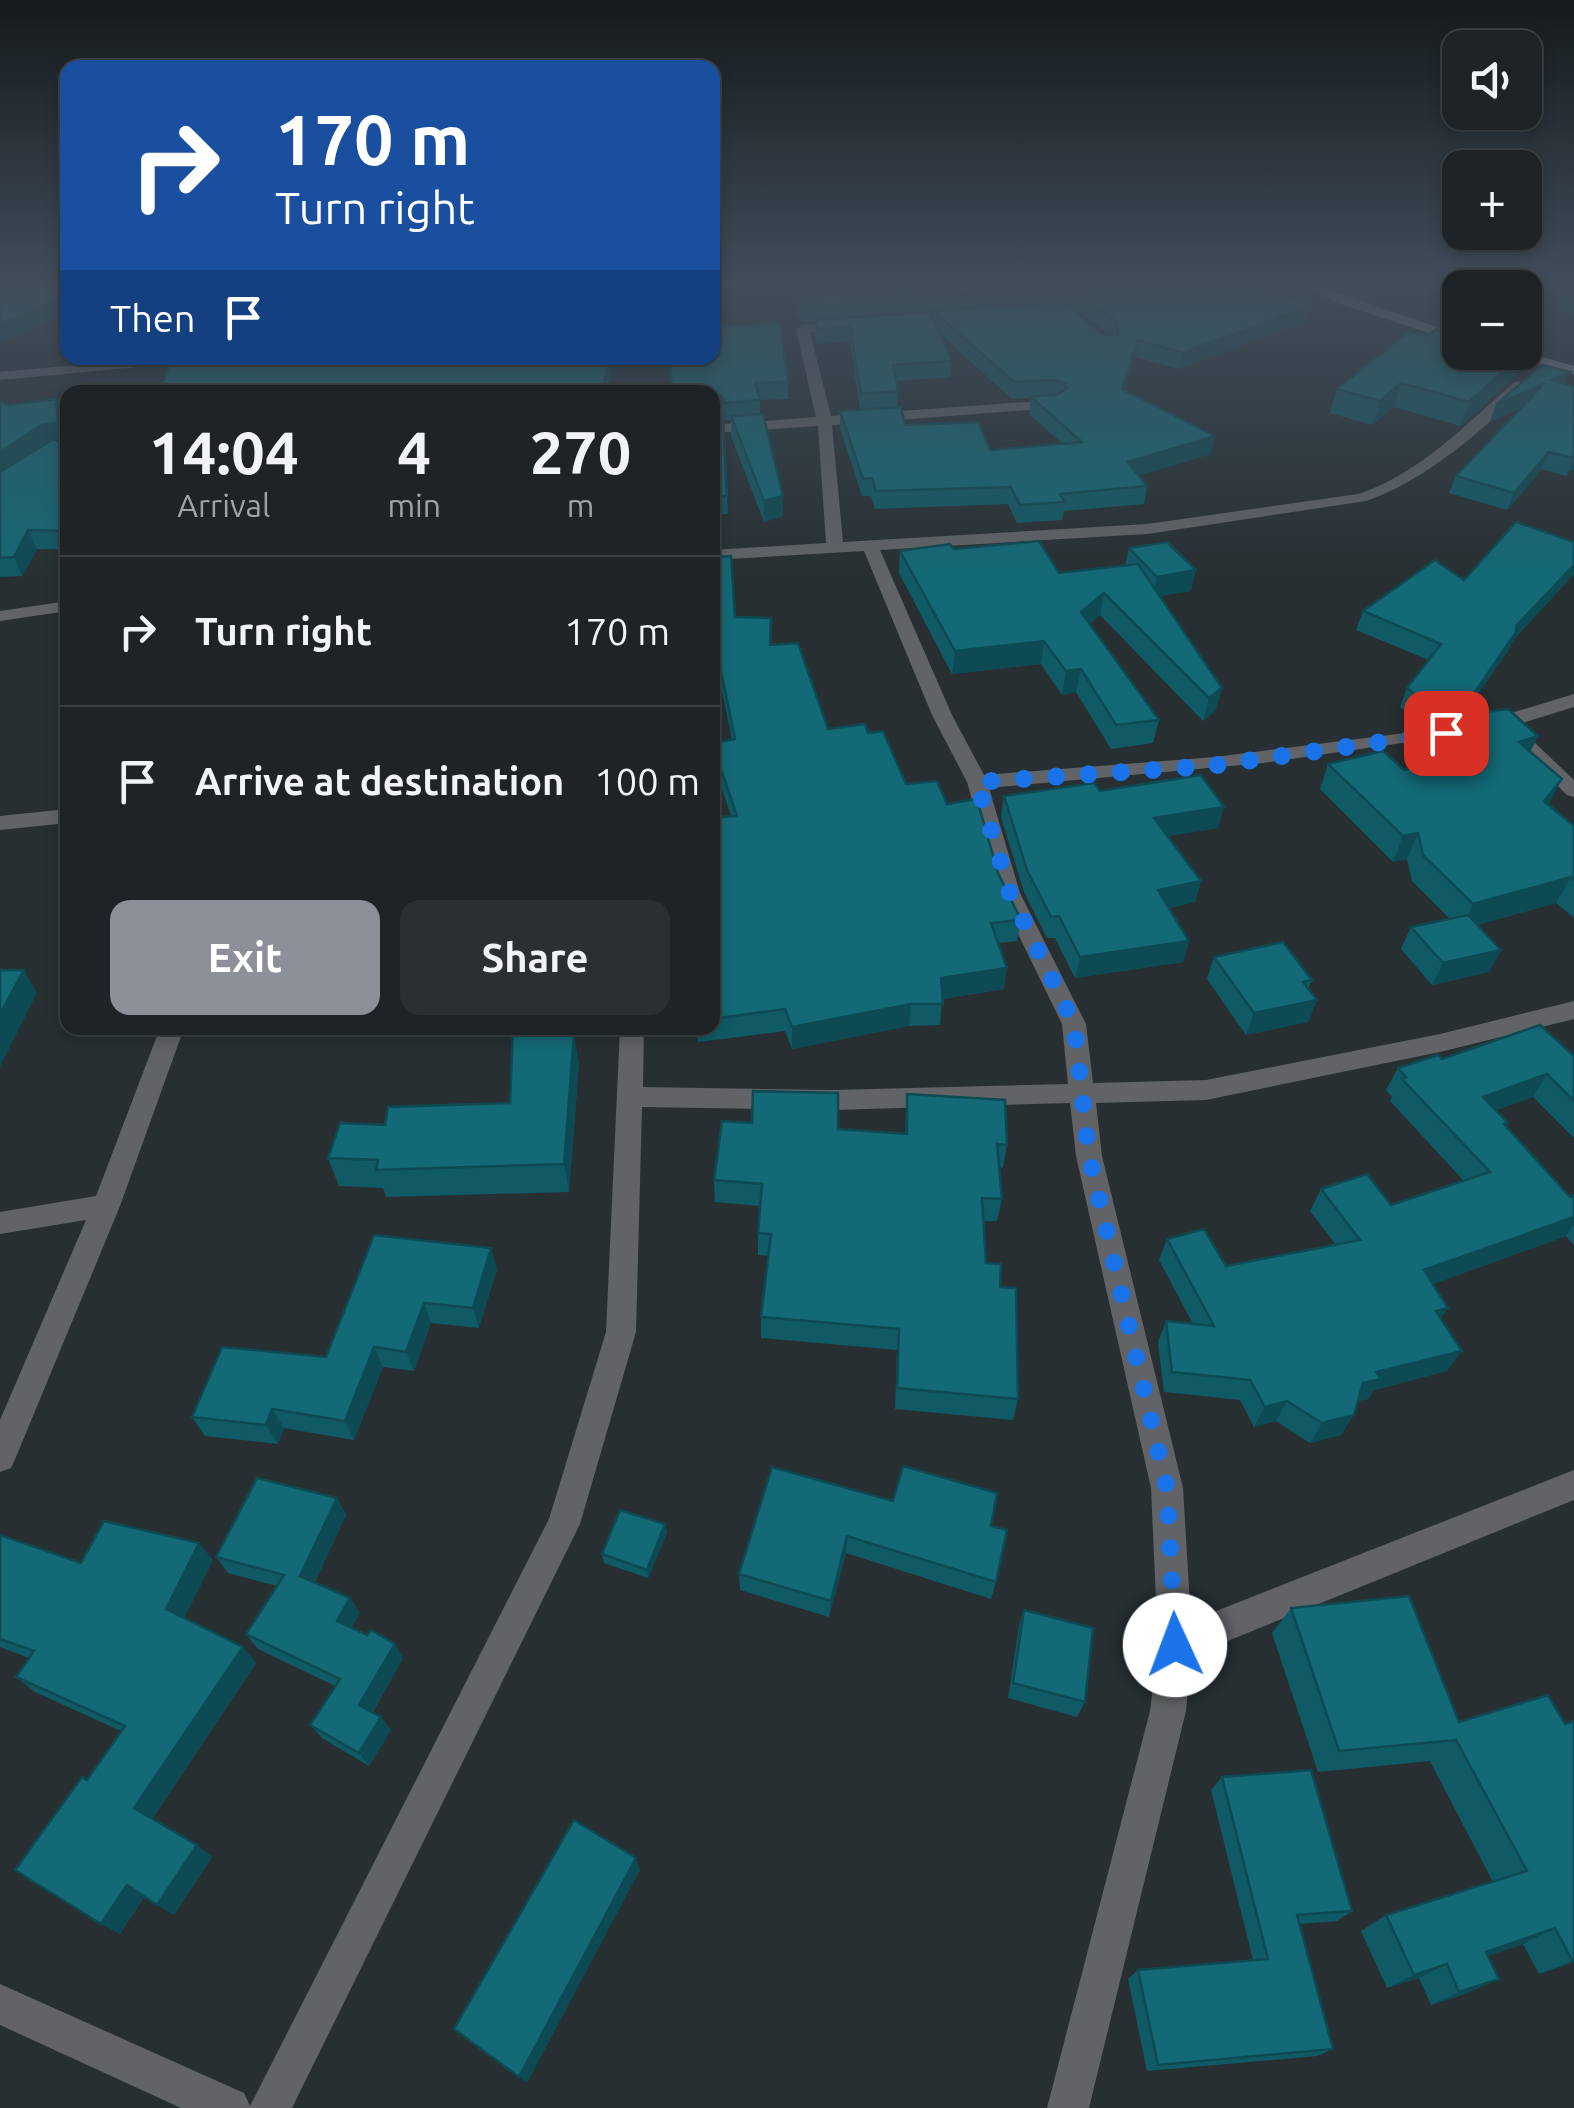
<!DOCTYPE html>
<html lang="en">
<head>
<meta charset="utf-8">
<style>
  body { margin:0; font-family:Ubuntu,sans-serif; background:#2a2f32; color:#f1f3f6; height:100vh; display:flex; flex-direction:column; font-size:38px; white-space:nowrap }
  * { box-sizing:border-box; margin:0 }
  p { font-size:32px; color:#a0a4a7 }
  .icon { flex:none; width:55px; height:55px; fill:none; stroke:currentColor; stroke-width:2; stroke-linecap:round; stroke-linejoin:round }
  .map { position:relative; flex:1; overflow:hidden }
  .sheet { position:absolute; left:60px; top:385px; width:660px; height:650px; display:flex; flex-direction:column; background:#1d2326; border-radius:20px; box-shadow:0 5px 15px #0003,0 0 0 2px #3b4043 }
  .sheet>* { flex:none }
  .hud { position:absolute; left:60px; top:60px; width:660px; height:305px; border-radius:20px; box-shadow:0 5px 15px #0003,0 0 0 2px #3b4043; background:#1a4fa0; color:#fff; overflow:hidden }
  .controls { position:absolute; left:1442px; top:30px; display:grid; gap:20px }
  .controls a { display:grid; place-items:center; width:100px; height:100px; border-radius:20px; background:#1d2326; box-shadow:0 5px 15px #0003,0 0 0 2px #3b4043; font-size:50px }
  .pin { position:absolute; display:grid; place-items:center; width:85px; height:85px; color:#fff; margin:-42px; border-radius:20px; box-shadow:0 5px 15px #0006 }
  .me { position:absolute; width:110px; margin:-55px; rotate:358deg; stroke-linejoin:round; filter:drop-shadow(0 0 8px #0008) }
  .turn { display:flex; align-items:center; gap:35px; height:210px; padding:0 50px; font-size:45px }
  .turn .icon { width:130px; height:130px; stroke-width:2.5 }
  .turn b { display:block; font-size:70px; line-height:85px }
  .then { display:flex; align-items:center; height:95px; padding:0 50px; background:#0003; gap:20px; font-size:38px }
  .eta { display:flex; justify-content:space-evenly; align-items:center; height:170px; text-align:center }
  .eta b { font-size:60px; font-weight:700; line-height:70px }
  .primary-button { display:flex; gap:20px; margin-top:auto; padding:20px 50px }
  .primary-button a { flex:1; height:115px; border-radius:20px; background:#8c9099; color:#fff; font-size:40px; font-weight:700; line-height:115px; text-align:center }
  .primary-button a+a { background:#2a2f32; color:#f1f3f6 }
  ul { padding:0; list-style:none }
  li { display:flex; align-items:center; gap:30px; height:150px; padding:0 50px; border-top:2px solid #3b4043 }
  li div { flex:1 }
  li b { display:block; font-size:38px }
  li em { font-style:normal }
  .map>svg:first-child { display:block }
  .lines { fill:none; stroke-linecap:round; stroke-linejoin:round }
  .street { fill:#616366; fill-rule:evenodd }
  .secondary { fill:#7d8185; fill-rule:evenodd }
  .wall { fill:#105a65; fill-rule:evenodd }
  .shaded-wall { fill:#0d4a53 }
  .building { fill:#136976; stroke:#0d4a53; stroke-width:2.5 }
  .route { stroke:#1a73e8; stroke-width:18; stroke-dasharray:0 32.4 }
</style>
</head>
<body>
<div class="map">
<svg width="1574" height="2108" viewBox="0 0 1574 2108">
  <rect width="100%" height="100%" fill="#272f32"/>
  <g class="lines">
    <!-- street -->
    <g class="street">
      <path d="M 847,322 L 854,326 L 852,329 L 810,332 L 831,416 L 1054,400 L 1061,404 L 1054,408 L 832,425 L 843,542 L 1147,524 L 1358,494 C 1420,474 1467,423 1516,381 L 1528,384 C 1488,428 1421,483 1366,501 L 1147,534 L 880,550 L 952,715 L 984,775 L 1215,757 L 1413,732 L 1495,718 L 1574,694 L 1574,707 L 1516,725 L 1574,780 L 1574,797 L 1567,795 L 1499,729 L 1263,763 L 989,788 L 1020,893 L 1086,1024 L 1093,1083 L 1206,1080 L 1440,1034 L 1574,1001 L 1574,1019 L 1440,1052 L 1206,1100 L 1096,1103 L 1102,1156 L 1183,1488 L 1191,1621 L 1574,1470 L 1574,1500 L 1191,1656 L 1186,1711 L 1089,2108 L 1047,2108 L 1150,1711 L 1158,1645 L 1151,1488 L 1076,1156 L 1070,1103 L 833,1110 L 642,1107 L 636,1332 L 580,1524 L 292,2108 L 181,2108 L 0,2025 L 0,1984 L 244,2093 L 250,2106 L 549,1519 L 606,1332 L 620,1028 L 644,1028 L 643,1087 L 833,1090 L 1068,1084 L 1062,1024 L 998,893 L 967,782 L 932,715 L 864,551 L 712,560 L 712,550 L 826,543 L 818,426 L 712,433 L 712,425 L 816,417 L 796,329 L 803,325 Z"/>
      <polygon points="150,358 281,358 274,362 150,366 0,380 0,372"/>
      <polygon points="68,601 68,611 0,621 0,611"/>
      <polygon points="68,809 68,823 0,830 0,816"/>
      <polygon points="160,1028 184,1028 120,1206 16,1457 11,1468 0,1472 0,1420 86,1220 0,1234 0,1212 96,1196"/>
    </g>
    <!-- secondary -->
    <g class="secondary">
      <polygon points="1300,285 1316,285 1460,335 1460,343 1343,305"/>
      <polygon points="1504,352 1525,352 1574,366 1574,374"/>
    </g>
  </g>
  <!-- wall -->
  <g class="wall">
    <path d="M 906,285 L 1298,285 L 1297,286 L 1272,291 L 1311,305 L 1307,321 L 1179,369 L 1135,357 L 1124,390 L 1211,454 L 1139,475 L 1147,486 L 1144,504 L 1064,511 L 1062,520 L 1017,523 L 1008,504 L 875,509 L 871,496 L 862,496 L 840,428 L 840,411 L 860,410 L 850,342 L 817,344 L 815,335 L 815,321 L 801,322 L 798,313 L 798,297 L 919,293 ZM 1064,302 L 1066,302 L 1109,335 L 1103,335 ZM 940,334 L 1012,399 L 1031,398 L 1029,414 L 1062,443 L 990,450 L 905,425 L 897,407 L 898,391 L 896,381 L 950,377 L 952,361 Z"/>
    <polygon points="1574,287 1574,316 1555,310 1561,293"/>
    <polygon points="1409,331 1516,376 1460,426 1394,407 1372,425 1330,413 1337,389"/>
    <polygon points="670,358 788,382 788,399 760,400 760,414 783,516 764,522 731,436 731,420 725,420 722,412 728,514 712,515 712,392"/>
    <polygon points="1565,383 1574,386 1574,469 1566,476 1542,469 1507,510 1449,493 1456,476 1523,407 1490,422 1496,405"/>
    <polygon points="0,402 8,405 63,416 64,441 58,442 68,441 68,549 37,549 22,576 0,577"/>
    <polygon points="1574,542 1574,574 1514,639 1508,651 1463,715 1538,736 1530,751 1548,805 1574,826 1574,918 1556,903 1477,925 1501,950 1489,972 1432,985 1401,949 1411,927 1450,919 1412,881 1407,859 1393,862 1320,789 1328,764 1404,770 1454,759 1436,742 1444,723 1423,726 1400,707 1407,688 1429,660 1356,630 1363,611 1464,580"/>
    <polygon points="1129,548 1191,591 1160,596 1222,688 1215,711 1203,721 1100,615 1089,624 1159,720 1153,743 1111,749 1076,692 1062,695 1041,664 952,674 899,573 900,551 954,549 1059,573 1125,565"/>
    <polygon points="712,557 735,617 828,729 868,733 906,784 947,804 998,873 1021,920 1017,941 998,943 1004,989 942,999 940,1025 909,1026 792,1049 785,1031 698,1042 695,1028 712,1028 712,826 718,825 718,817 731,816 713,763 712,742 732,739 720,682 712,682"/>
    <polygon points="1100,791 1224,807 1218,828 1167,836 1201,881 1195,902 1169,908 1189,941 1183,962 1075,978 1055,938 1047,938 1024,892 1001,817 1004,796"/>
    <polygon points="1214,957 1312,980 1308,989 1317,1000 1308,1022 1246,1035 1207,979"/>
    <polygon points="550,1028 555,1028 556,1035 579,1063 569,1192 386,1197 383,1188 339,1186 328,1158 385,1125 510,1103"/>
    <polygon points="1574,1056 1574,1138 1533,1097 1496,1110 1508,1123 1505,1126 1570,1197 1574,1195 1574,1245 1566,1236 1433,1284 1441,1319 1447,1371 1374,1390 1368,1399 1358,1401 1341,1435 1310,1443 1276,1421 1254,1427 1240,1400 1164,1392 1158,1342 1166,1321 1193,1324 1159,1260 1167,1239 1226,1266 1336,1245 1310,1211 1321,1189 1391,1205 1464,1181 1390,1101 1392,1097 1386,1090 1398,1068 1442,1059"/>
    <polygon points="907,1094 1007,1145 1003,1168 999,1167 1002,1199 997,1221 983,1221 986,1263 1000,1287 1018,1399 1013,1420 895,1409 897,1350 761,1338 761,1317 769,1256 758,1255 758,1233 760,1206 715,1202 714,1180 838,1129 905,1134"/>
    <polygon points="374,1235 497,1269 479,1328 431,1323 414,1371 383,1367 354,1440 284,1428 278,1444 205,1436 192,1417 326,1357"/>
    <polygon points="337,1498 346,1515 315,1582 350,1598 360,1613 351,1628 403,1658 373,1712 391,1730 369,1766 322,1738 310,1725 335,1686 258,1649 246,1634 277,1586 228,1573 216,1557"/>
    <polygon points="893,1501 991,1526 996,1582 991,1599 846,1553 829,1617 740,1590 739,1574"/>
    <polygon points="665,1524 667,1533 648,1578 604,1563 602,1554"/>
    <polygon points="0,1535 81,1563 213,1560 184,1618 243,1647 256,1663 152,1819 197,1845 212,1857 174,1915 144,1897 120,1934 87,1780 121,1731 35,1692 16,1677 29,1658 0,1647"/>
    <polygon points="1291,1608 1459,1722 1565,1724 1574,1721 1574,1962 1539,1974 1523,1944 1487,1956 1468,1993 1431,2005 1419,1978 1387,1988 1361,1931 1386,1915 1493,1882 1430,1761 1318,1772 1272,1633"/>
    <polygon points="1024,1610 1085,1702 1077,1717 1008,1698 1019,1626"/>
    <polygon points="1222,1777 1352,1911 1337,1921 1299,1924 1333,2049 1317,2056 1147,2071 1128,1979 1138,1970 1253,1960 1211,1790"/>
  </g>
  <!-- shaded-wall -->
  <g class="shaded-wall">
    <polygon points="1245,285 1298,285 1297,286 1242,297"/>
    <polygon points="68,296 68,314 0,344 0,324"/>
    <polygon points="1311,305 1307,321 1179,369 1183,353"/>
    <polygon points="1138,340 1135,357 1119,406 1122,389"/>
    <polygon points="1524,352 1516,376 1460,426 1469,402"/>
    <polygon points="609,358 614,358 607,392 604,392 604,383"/>
    <polygon points="1570,372 1563,388 1552,380"/>
    <polygon points="1401,383 1394,407 1372,425 1380,401"/>
    <polygon points="1545,383 1539,399 1490,422 1496,405"/>
    <polygon points="56,399 63,416 64,441 49,443 0,476 0,452"/>
    <polygon points="722,403 722,420 712,422 712,404"/>
    <polygon points="1215,436 1211,454 1125,480 1128,462"/>
    <polygon points="1549,452 1542,469 1507,510 1514,493"/>
    <polygon points="1574,458 1574,469 1566,476"/>
    <polygon points="783,496 783,516 764,522 764,501"/>
    <polygon points="28,530 37,549 22,576 14,557"/>
    <polygon points="1574,565 1574,574 1514,639 1508,651 1460,720 1446,717 1444,723 1423,726 1431,708 1516,626"/>
    <polygon points="1196,570 1191,591 1152,597 1157,577"/>
    <polygon points="1104,593 1100,615 1077,635 1081,612"/>
    <polygon points="1044,641 1041,664 952,674 955,651"/>
    <polygon points="1081,669 1076,692 1062,695 1066,671"/>
    <polygon points="1222,688 1215,711 1203,721 1209,698"/>
    <polygon points="1538,736 1526,761 1519,742"/>
    <polygon points="1562,779 1549,804 1531,826 1544,801"/>
    <polygon points="1224,807 1218,828 1149,839 1154,818"/>
    <polygon points="1418,833 1407,859 1393,862 1403,836"/>
    <polygon points="1571,877 1556,903 1461,929 1473,904"/>
    <polygon points="1201,881 1195,902 1153,911 1158,890"/>
    <polygon points="1189,941 1183,962 1075,978 1080,957"/>
    <polygon points="1501,950 1489,972 1432,985 1443,963"/>
    <polygon points="1007,968 1004,989 938,999 941,978"/>
    <polygon points="24,970 37,993 0,1067 0,1014"/>
    <polygon points="1317,1000 1308,1022 1246,1035 1254,1013"/>
    <polygon points="911,1004 909,1026 792,1049 792,1027"/>
    <polygon points="550,1028 555,1028 556,1034 556,1064 550,1036"/>
    <polygon points="574,1034 579,1063 569,1192 564,1164"/>
    <polygon points="1547,1074 1533,1097 1470,1119 1483,1097"/>
    <polygon points="1574,1217 1574,1225 1566,1236 1411,1292 1424,1270"/>
    <polygon points="491,1248 497,1269 479,1328 473,1308"/>
    <polygon points="424,1303 431,1323 414,1371 406,1352"/>
    <polygon points="1448,1308 1434,1329 1436,1311"/>
    <polygon points="374,1347 383,1367 354,1440 345,1421"/>
    <polygon points="1462,1351 1447,1371 1374,1390 1368,1399 1351,1403 1363,1383 1376,1372"/>
    <polygon points="1287,1401 1276,1421 1254,1427 1265,1407"/>
    <polygon points="272,1409 284,1428 278,1444 266,1425"/>
    <polygon points="1354,1415 1341,1435 1310,1443 1322,1423"/>
    <polygon points="337,1498 346,1515 311,1591 300,1576"/>
    <polygon points="665,1524 667,1533 648,1578 647,1570"/>
    <polygon points="847,1536 846,1553 829,1617 831,1601"/>
    <polygon points="199,1543 213,1560 181,1625 166,1609"/>
    <polygon points="350,1598 360,1613 347,1636 337,1621"/>
    <polygon points="395,1644 403,1658 369,1718 359,1705"/>
    <polygon points="243,1647 256,1663 151,1821 134,1808"/>
    <polygon points="381,1717 391,1730 369,1766 359,1753"/>
    <polygon points="197,1845 212,1857 174,1915 157,1905"/>
    <polygon points="636,1858 640,1870 527,2083 519,2077"/>
    <polygon points="127,1885 144,1896 120,1934 101,1924"/>
    <polygon points="1555,1928 1523,1944 1456,1966 1486,1952"/>
    <polygon points="1574,1960 1574,1962 1539,1974"/>
    <polygon points="1447,1964 1419,1978 1387,1988 1414,1975"/>
    <polygon points="1499,1979 1468,1993 1431,2005 1459,1992"/>
  </g>
  <!-- building -->
  <g class="building">
    <polygon points="0,285 68,285 68,296 0,324"/>
    <polygon points="932,285 1254,285 1311,305 1183,353 1138,340 1122,389 1215,436 1128,462 1147,486 1060,494 1065,502 1020,505 1011,487 876,491 872,478 863,479 840,411 901,407 905,425 978,422 990,450 1082,442 1031,397 1058,394 1067,388 1065,384 1056,380 1014,382 933,311 1064,302 1103,335 1118,334 1118,323 1068,287 801,306 798,297 944,292"/>
    <polygon points="1574,287 1574,297 1561,293"/>
    <polygon points="930,312 952,361 893,365 898,391 861,394 850,327 817,329 815,320"/>
    <polygon points="780,322 788,382 755,383 760,400 725,403 721,394 722,403 712,404 712,392 672,392 670,358 712,358 712,327"/>
    <polygon points="1436,329 1460,336 1460,352 1524,352 1469,402 1401,383 1380,401 1337,389 1409,331 1427,336"/>
    <polygon points="172,358 609,358 604,383 604,392 529,392 529,390 474,392 159,392"/>
    <polygon points="1542,365 1570,372 1552,380 1574,386 1574,458 1549,452 1514,493 1456,476 1545,383 1496,405"/>
    <polygon points="56,399 58,423 42,425 0,452 0,402 8,405"/>
    <polygon points="763,414 783,496 764,501 731,416"/>
    <polygon points="712,418 723,418 727,496 712,496"/>
    <polygon points="54,439 59,442 68,441 68,531 28,530 14,557 0,558 0,472"/>
    <polygon points="1516,522 1574,542 1574,565 1516,626 1516,632 1468,702 1431,708 1407,688 1441,644 1363,611 1435,560 1464,580"/>
    <polygon points="1039,541 1059,573 1138,564 1222,688 1209,698 1104,593 1081,612 1159,720 1116,725 1081,669 1066,671 1044,641 955,651 900,551 950,544 954,549"/>
    <polygon points="1167,542 1196,570 1157,577 1129,548"/>
    <polygon points="731,556 735,617 771,618 770,645 798,643 828,729 865,724 868,733 883,731 906,784 937,781 947,804 977,799 998,873 1021,920 991,923 1007,968 941,978 943,1004 911,1004 792,1027 785,1009 712,1019 712,826 719,825 718,817 737,816 712,743 735,739 719,661 712,661 712,557"/>
    <polygon points="1508,709 1538,736 1519,742 1562,779 1544,801 1574,826 1574,880 1571,877 1473,904 1423,855 1418,833 1403,836 1328,764 1383,751 1404,770 1485,752 1446,717"/>
    <polygon points="1201,775 1224,807 1154,818 1201,881 1158,890 1189,941 1080,957 1059,916 1051,917 1027,870 1004,796 1094,783 1100,791"/>
    <polygon points="1468,915 1501,950 1443,963 1411,927"/>
    <polygon points="1283,942 1312,980 1303,982 1317,1000 1254,1013 1214,957"/>
    <polygon points="0,970 24,970 0,1014"/>
    <polygon points="1540,1025 1574,1056 1574,1101 1547,1074 1483,1097 1508,1123 1504,1124 1570,1197 1574,1195 1574,1217 1424,1270 1448,1308 1436,1311 1462,1351 1376,1372 1381,1379 1363,1383 1354,1415 1322,1423 1287,1401 1265,1407 1250,1380 1172,1372 1166,1321 1214,1326 1167,1239 1204,1229 1226,1266 1360,1240 1321,1189 1367,1174 1391,1205 1490,1172 1402,1079 1406,1077 1398,1068 1438,1055 1442,1059"/>
    <polygon points="513,1028 550,1028 550,1036 574,1034 564,1164 376,1170 378,1160 328,1158 340,1123 385,1125 388,1107 510,1103"/>
    <polygon points="753,1091 838,1093 838,1129 907,1134 907,1094 1005,1100 1007,1145 997,1144 1002,1199 982,1198 986,1263 1001,1264 1000,1287 1016,1288 1018,1399 897,1388 899,1329 761,1317 771,1234 758,1233 762,1184 714,1180 722,1121 752,1123"/>
    <polygon points="374,1235 491,1248 473,1308 424,1303 406,1352 374,1347 345,1421 272,1409 266,1425 192,1417 222,1347 326,1357"/>
    <polygon points="903,1466 997,1493 991,1526 1007,1530 996,1582 847,1536 831,1601 739,1574 772,1467 893,1501"/>
    <polygon points="257,1478 337,1498 300,1576 350,1598 337,1621 367,1635 371,1630 395,1644 359,1705 381,1717 359,1753 310,1725 340,1679 246,1634 284,1575 216,1557"/>
    <polygon points="620,1510 665,1524 647,1570 602,1554"/>
    <polygon points="104,1521 199,1543 166,1609 243,1647 134,1808 197,1845 157,1905 127,1885 101,1924 15,1870 82,1777 87,1780 125,1726 16,1677 34,1651 0,1639 0,1535 81,1563"/>
    <polygon points="1409,1596 1459,1722 1548,1695 1565,1724 1574,1721 1574,1960 1572,1960 1555,1928 1486,1952 1499,1979 1459,1992 1447,1964 1414,1975 1386,1915 1527,1871 1456,1740 1339,1751 1291,1608"/>
    <polygon points="1024,1610 1093,1628 1085,1702 1013,1683"/>
    <polygon points="1311,1770 1352,1911 1297,1915 1333,2049 1158,2065 1138,1970 1268,1959 1222,1777"/>
    <polygon points="574,1820 636,1858 519,2077 454,2029"/>
  </g>
  <!-- sky -->
  <linearGradient id="sky" x2="0" y2="1"><stop stop-color="#151a1c"/><stop offset="0.49" stop-color="#414d5a"/><stop offset="1" stop-color="#414d5a" stop-opacity="0"/></linearGradient>
  <rect width="1574" height="580" fill="url(#sky)"/>
  <g class="lines">
    <!-- route -->
    <polyline class="route" points="1175,1645 1167,1488 1089,1156 1074,1024 1010,893 977,782 1210,766 1446,733"/>
  </g>
</svg>
<div class="controls">
<a><svg class="icon" aria-label="sound" viewBox="0 0 24 24"><path d="M4 9h4l5-4v14l-5-4H4zM17 9q2 3 0 6"/></svg></a>
<a>+</a>
<a>−</a>
</div>
<div class="pin" style="left:1446px;top:733px;background:#d93025"><svg class="icon" aria-label="arrive" viewBox="0 0 24 24"><path d="M6 21V4h12l-3 4 3 4H6"/></svg></div>
<svg class="me" style="left:1175px;top:1645px" viewBox="-20 -20 40 40"><circle r="19" fill="#fff"/><path d="M0-13L10 11 0 6-10 11z" fill="#1a73e8"/></svg>
<div class="hud">
<div class="turn"><svg class="icon" aria-label="right" viewBox="0 0 24 24"><path d="M7 20v-9h11M14 6l5 5-5 5"/></svg><div><b>170 m</b>Turn right</div></div>
<div class="then">Then<svg class="icon" aria-label="arrive" viewBox="0 0 24 24"><path d="M6 21V4h12l-3 4 3 4H6"/></svg></div>
</div>
<section class="sheet">
<div class="eta">
<div><b>14:04</b><p>Arrival</p></div>
<div><b>4</b><p>min</p></div>
<div><b>270</b><p>m</p></div>
</div>
<ul>
<li><svg class="icon" aria-label="right" viewBox="0 0 24 24"><path d="M7 20v-9h11M14 6l5 5-5 5"/></svg><div><b>Turn right</b></div><em>170 m</em></li>
<li><svg class="icon" aria-label="arrive" viewBox="0 0 24 24"><path d="M6 21V4h12l-3 4 3 4H6"/></svg><div><b>Arrive at destination</b></div><em>100 m</em></li>
</ul>
<div class="primary-button"><a>Exit</a><a>Share</a></div>
</section>
</div>
</body>
</html>
